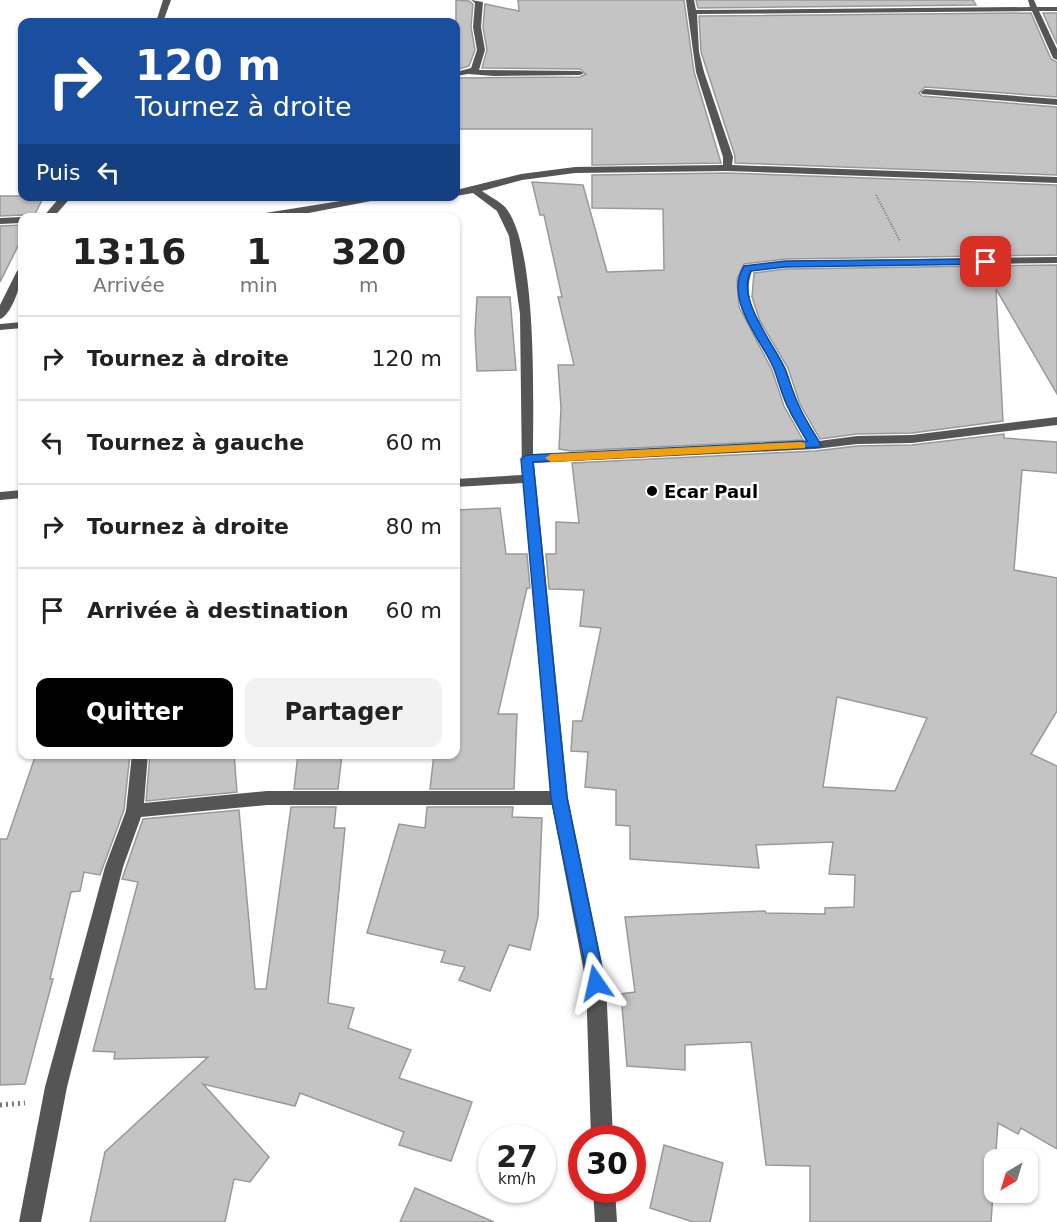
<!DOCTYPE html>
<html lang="fr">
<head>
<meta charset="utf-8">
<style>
  body { margin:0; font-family:"DejaVu Sans",sans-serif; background:#f2f2f2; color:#222; height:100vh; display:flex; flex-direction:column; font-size:22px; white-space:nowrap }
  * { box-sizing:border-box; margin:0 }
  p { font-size:20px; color:#767676 }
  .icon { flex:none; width:33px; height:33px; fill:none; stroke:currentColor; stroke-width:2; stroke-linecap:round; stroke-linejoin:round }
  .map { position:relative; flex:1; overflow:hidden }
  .details { position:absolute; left:18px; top:213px; width:442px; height:546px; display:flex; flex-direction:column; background:#fff; border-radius:12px; box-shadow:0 2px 4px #0004 }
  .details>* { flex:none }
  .top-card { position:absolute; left:18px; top:18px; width:442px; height:183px; border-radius:12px; box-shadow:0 2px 4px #0004; background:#1a4fa0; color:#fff; overflow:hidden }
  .needle { width:39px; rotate:218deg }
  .buttons { position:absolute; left:984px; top:1149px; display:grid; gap:12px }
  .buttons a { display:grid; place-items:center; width:54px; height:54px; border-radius:12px; background:#fff; box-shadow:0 2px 4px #0004; font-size:30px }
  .speed { position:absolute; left:478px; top:1125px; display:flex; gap:12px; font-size:30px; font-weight:700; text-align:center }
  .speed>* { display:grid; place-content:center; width:78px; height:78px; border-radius:50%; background:#fff; box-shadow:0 2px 4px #0004; line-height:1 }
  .speed small { font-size:15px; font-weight:400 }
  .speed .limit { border:9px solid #d22; background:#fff; color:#111 }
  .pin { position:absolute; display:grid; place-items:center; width:51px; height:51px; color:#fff; margin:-26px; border-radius:12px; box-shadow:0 3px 9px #0006 }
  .me { position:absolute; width:66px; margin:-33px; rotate:349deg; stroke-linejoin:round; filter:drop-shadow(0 0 4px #0008) }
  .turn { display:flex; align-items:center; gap:21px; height:126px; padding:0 18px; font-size:27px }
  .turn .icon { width:78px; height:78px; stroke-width:2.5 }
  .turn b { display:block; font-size:42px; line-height:51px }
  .then { display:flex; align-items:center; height:57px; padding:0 18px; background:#0003; gap:12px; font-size:22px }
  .eta { display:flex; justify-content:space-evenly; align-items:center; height:102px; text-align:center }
  .eta b { font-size:36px; font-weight:600; line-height:42px }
  .button { display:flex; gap:12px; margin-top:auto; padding:12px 18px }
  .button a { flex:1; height:69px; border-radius:12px; background:#000; color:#fff; font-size:24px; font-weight:600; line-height:69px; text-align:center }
  .button a+a { background:#f2f2f2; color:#222 }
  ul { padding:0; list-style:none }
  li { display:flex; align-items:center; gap:18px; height:84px; padding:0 18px; border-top:2px solid #e0e0e0 }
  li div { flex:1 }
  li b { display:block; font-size:22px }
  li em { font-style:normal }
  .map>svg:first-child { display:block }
  .building { fill:#c4c4c4; stroke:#999; stroke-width:1.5; fill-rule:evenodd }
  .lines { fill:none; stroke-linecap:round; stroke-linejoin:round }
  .path-far1 { stroke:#777; stroke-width:2; stroke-dasharray:1 1.5; stroke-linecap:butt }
  .path { stroke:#777; stroke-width:5; stroke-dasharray:2 4; stroke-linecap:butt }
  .minor { fill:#555; fill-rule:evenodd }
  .route { fill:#1a73e8; stroke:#114b97; stroke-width:1.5 }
  .slow { fill:#f59e0b }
  .poi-dot { fill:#000; stroke:#fff; stroke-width:2 }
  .labels { text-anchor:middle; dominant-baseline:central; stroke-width:4.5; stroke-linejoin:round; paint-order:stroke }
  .poi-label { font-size:18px; font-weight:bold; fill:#000; stroke:#fff; text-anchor:start }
</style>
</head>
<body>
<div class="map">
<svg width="1057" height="1222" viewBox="0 0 1057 1222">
  <rect width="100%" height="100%" fill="#fff"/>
  <!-- building -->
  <g class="building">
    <polygon points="456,0 469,1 473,4 471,27 475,50 469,66 456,70"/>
    <polygon points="518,0 684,0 694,72 721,163 592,165 592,129 456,129 456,78 580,77 586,74 580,69 482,68 487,50 483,27 485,4 519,11"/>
    <polygon points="696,0 973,0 976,5 698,8"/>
    <polygon points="1031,13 1051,59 1057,62 1057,97 925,87 919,93 922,96 1057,107 1057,175 735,163 735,156 701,52 699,16"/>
    <polygon points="1043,13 1057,13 1057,44"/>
    <polygon points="727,173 1057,185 1057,255 785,259 744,264 737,279 739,307 772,370 784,406 803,440 571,451 559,449 561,408 558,365 574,365 558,297 562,297 544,215 540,215 532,182 583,185 607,272 664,270 663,209 592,208 592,175"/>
    <polygon points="0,196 44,196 33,218 22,215 0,216"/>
    <polygon points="22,225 22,238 0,282 0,226"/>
    <polygon points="1057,265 1057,394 996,289 1003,421 912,433 857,434 820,439 800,404 788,368 760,321 752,297 754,273 785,269"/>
    <polygon points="477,297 510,297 516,370 477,371 475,332"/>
    <path d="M 1004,434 L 1004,438 L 1057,442 L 1057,473 L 1022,470 L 1014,570 L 1057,578 L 1057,711 L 1031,754 L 1057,766 L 1057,1149 L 1021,1128 L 1018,1134 L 998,1123 L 991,1222 L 810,1222 L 810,1166 L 766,1165 L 751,1042 L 685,1045 L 685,1070 L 627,1066 L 621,994 L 635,992 L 625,917 L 765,911 L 766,913 L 825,914 L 825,908 L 854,907 L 855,875 L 829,874 L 833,842 L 756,845 L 759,868 L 630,859 L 630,826 L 616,825 L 616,790 L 585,787 L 588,752 L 571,751 L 573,721 L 582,721 L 601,628 L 580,626 L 584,590 L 549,589 L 546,554 L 556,554 L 556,522 L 579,523 L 572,463 L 815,451 L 857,446 L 912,445 ZM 837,697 L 927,718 L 895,791 L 823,787 Z"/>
    <polygon points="500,508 506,554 527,554 530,588 527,588 498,714 517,714 514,789 430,789 434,754 456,754 456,510"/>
    <polygon points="36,754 130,754 124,810 100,875 84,872 80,891 71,892 50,979 53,979 25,1084 0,1085 0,839 7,839"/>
    <polygon points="150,754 234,754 237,792 146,801"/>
    <polygon points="298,754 342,754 338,789 294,789"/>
    <polygon points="291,807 336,807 334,828 345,828 328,1003 354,1008 348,1028 411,1050 399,1078 472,1102 451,1161 399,1145 404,1132 300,1093 295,1106 203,1084 269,1157 250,1182 234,1179 225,1222 90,1222 105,1152 208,1057 114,1059 115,1052 93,1051 138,882 122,879 143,819 239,810 255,989 266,989"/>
    <polygon points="427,807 513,807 512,817 542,818 538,917 530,950 509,945 490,991 459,980 465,967 441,962 445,951 367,933 399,824 425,828"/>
    <polygon points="664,1145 723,1163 710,1222 693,1222 650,1208"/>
    <polygon points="415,1188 494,1222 400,1222"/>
  </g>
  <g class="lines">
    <!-- path-far1 -->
    <polyline class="path-far1" points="876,195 900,241"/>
    <!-- path -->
    <polyline class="path" points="0,1105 25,1103"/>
    <!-- minor -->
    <g class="minor">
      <polygon points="163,0 171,0 163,22 156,22"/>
      <polygon points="471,0 483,2 481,27 485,50 479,70 580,71 584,73 580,75 494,76 468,74 456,76 456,72 471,68 477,50 473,27 475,3"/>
      <path d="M 686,0 L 694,0 L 696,10 L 1030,7 L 1028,0 L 1034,0 L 1037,7 L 1057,7 L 1057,11 L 1039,11 L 1057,49 L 1057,60 L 1053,58 L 1032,11 L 697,14 L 699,52 L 704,72 L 733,157 L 732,165 L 1057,177 L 1057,183 L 727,171 L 575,173 L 522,180 L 482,191 C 489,196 499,201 505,207 C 538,245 533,402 533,455 L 807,442 C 799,428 790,415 784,400 C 780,390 778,379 774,369 C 760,337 724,302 744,266 L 785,261 L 1057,257 L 1057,263 L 785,267 L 752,271 C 738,307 772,338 786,369 C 790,379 792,390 796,400 C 802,414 811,427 819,441 L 857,436 L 912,435 L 1057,417 L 1057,425 L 912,443 L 857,444 L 815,449 L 534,463 L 568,798 L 606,983 L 613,1138 L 591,1138 L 586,983 L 552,805 L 267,805 L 141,817 L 123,867 L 67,1087 L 41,1222 L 19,1222 L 45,1087 L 105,867 L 126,811 L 132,754 L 148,754 L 144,803 L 267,791 L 550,791 L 523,483 L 456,487 L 456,479 L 522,475 L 520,314 L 509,236 L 497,211 L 473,193 L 456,196 L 456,190 L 521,174 L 575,167 L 723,165 L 723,157 L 696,72 Z"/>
      <polygon points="925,89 1057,99 1057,105 922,94 921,92"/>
      <polygon points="61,196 72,196 53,218 42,218"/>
      <polygon points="372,196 397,196 293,216 234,218"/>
      <polygon points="22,217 24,218 22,223 0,224 0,218"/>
      <path d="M 22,268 C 23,280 12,315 0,319 L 0,305 L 17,271 Z"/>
      <polygon points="22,322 22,328 0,330 0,324"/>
      <polygon points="22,490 22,498 0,500 0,492"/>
      <polygon points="593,1190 615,1190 617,1222 595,1222"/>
    </g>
  </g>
  <!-- route -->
  <path class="route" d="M 986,259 L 990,260 L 990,264 L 785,267 L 751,271 C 735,297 775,346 785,369 C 790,382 794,396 800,408 C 806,421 814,433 821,445 L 819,447 L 533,462 L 567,798 L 605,983 L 602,989 L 596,991 L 590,989 L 551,798 L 521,459 L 527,455 L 807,441 C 801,431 794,420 789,409 C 782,396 779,382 774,369 C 762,340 723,299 744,266 L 785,261 Z"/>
  <!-- slow -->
  <polygon class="slow" points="801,442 805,443 805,448 551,462 545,458 551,454"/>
  <!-- markers -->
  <circle class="poi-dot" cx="652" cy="491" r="6"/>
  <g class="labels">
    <!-- poi labels -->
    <g class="poi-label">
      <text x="664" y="491">Ecar Paul</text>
    </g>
  </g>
</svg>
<div class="buttons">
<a><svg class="needle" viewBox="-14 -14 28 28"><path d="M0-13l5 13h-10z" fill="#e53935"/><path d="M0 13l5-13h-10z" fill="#767676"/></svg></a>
</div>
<div class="speed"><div>27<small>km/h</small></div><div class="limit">30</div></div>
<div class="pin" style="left:986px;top:262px;background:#d93025"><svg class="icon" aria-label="arrive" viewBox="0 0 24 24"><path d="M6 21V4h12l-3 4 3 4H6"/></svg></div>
<svg class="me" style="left:596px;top:983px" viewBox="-20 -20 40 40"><path d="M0-17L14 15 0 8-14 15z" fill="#1a73e8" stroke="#fff" stroke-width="4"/></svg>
<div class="top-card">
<div class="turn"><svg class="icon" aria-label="right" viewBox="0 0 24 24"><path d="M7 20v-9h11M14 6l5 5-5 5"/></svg><div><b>120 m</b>Tournez à droite</div></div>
<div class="then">Puis<svg class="icon" aria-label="left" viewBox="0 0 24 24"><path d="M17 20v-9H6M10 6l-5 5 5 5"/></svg></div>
</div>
<section class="details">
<div class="eta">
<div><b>13:16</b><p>Arrivée</p></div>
<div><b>1</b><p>min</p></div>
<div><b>320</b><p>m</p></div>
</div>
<ul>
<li><svg class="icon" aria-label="right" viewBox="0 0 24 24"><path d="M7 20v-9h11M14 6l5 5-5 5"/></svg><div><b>Tournez à droite</b></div><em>120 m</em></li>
<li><svg class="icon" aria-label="left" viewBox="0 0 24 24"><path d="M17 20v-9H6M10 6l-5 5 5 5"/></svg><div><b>Tournez à gauche</b></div><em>60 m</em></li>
<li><svg class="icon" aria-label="right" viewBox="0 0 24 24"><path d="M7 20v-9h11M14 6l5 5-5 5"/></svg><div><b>Tournez à droite</b></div><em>80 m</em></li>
<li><svg class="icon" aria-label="arrive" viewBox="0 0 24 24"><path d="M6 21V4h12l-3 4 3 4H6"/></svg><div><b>Arrivée à destination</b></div><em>60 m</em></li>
</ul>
<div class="button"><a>Quitter</a><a>Partager</a></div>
</section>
</div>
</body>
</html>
